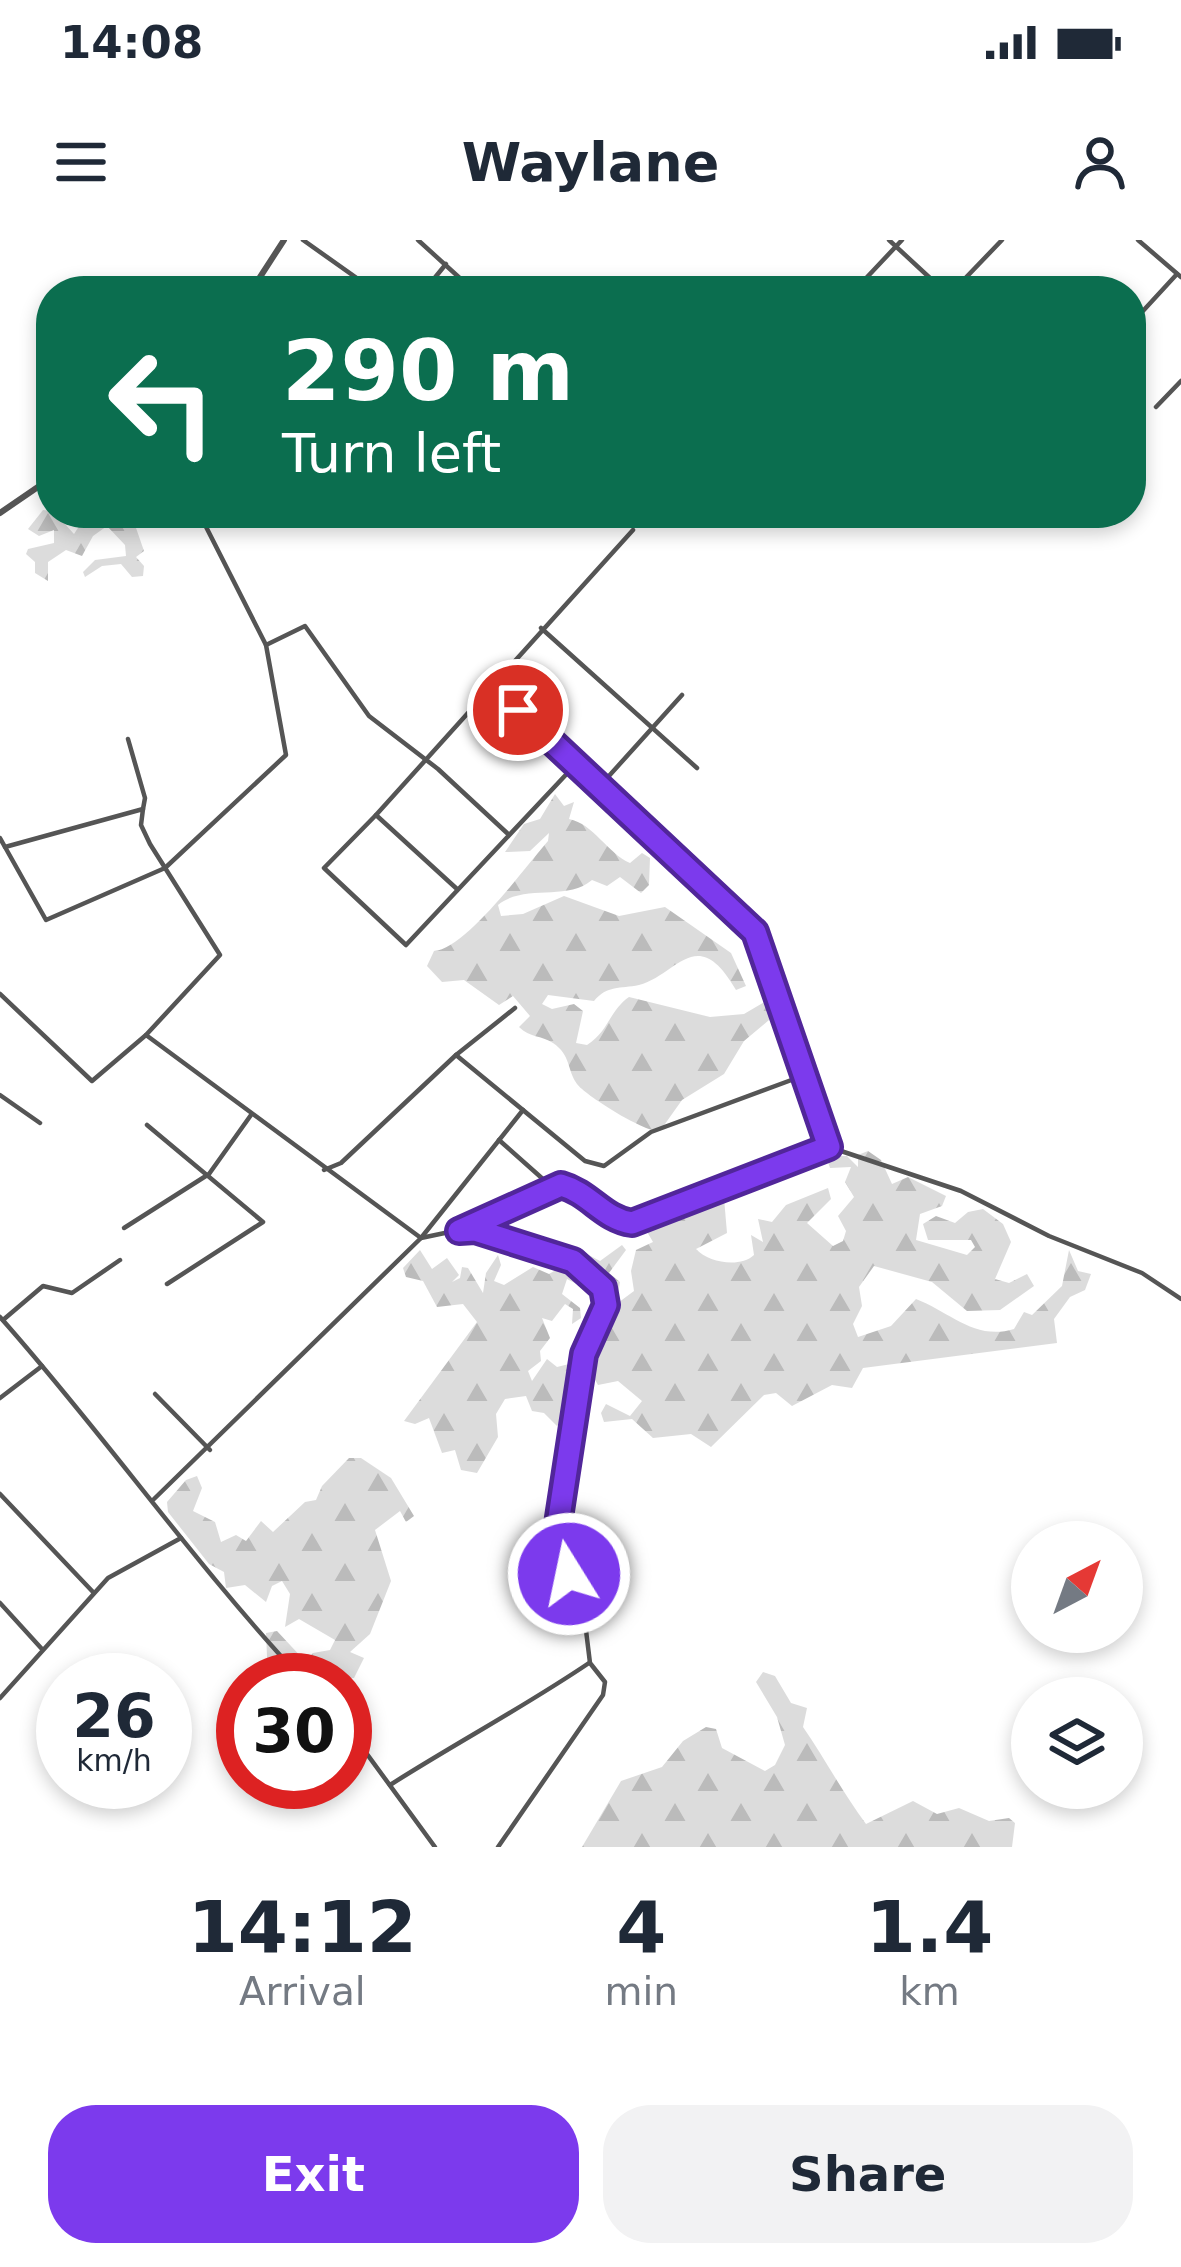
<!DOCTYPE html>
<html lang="en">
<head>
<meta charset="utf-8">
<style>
  body { margin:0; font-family:"DejaVu Sans",sans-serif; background:#f2f2f3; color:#1f2937; height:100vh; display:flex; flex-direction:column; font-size:45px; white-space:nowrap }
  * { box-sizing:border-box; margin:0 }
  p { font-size:39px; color:#747a83 }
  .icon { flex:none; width:66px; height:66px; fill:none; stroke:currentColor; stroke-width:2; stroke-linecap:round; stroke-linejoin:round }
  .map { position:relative; height:1607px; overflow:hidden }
  .drawer { display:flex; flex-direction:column; background:#fff; flex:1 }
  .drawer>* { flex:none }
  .hud { position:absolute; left:36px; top:36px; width:1110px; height:252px; border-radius:48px; box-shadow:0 6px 18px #0003; background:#0b6e4f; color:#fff; overflow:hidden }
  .needle { width:78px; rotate:41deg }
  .buttons { position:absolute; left:1011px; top:1281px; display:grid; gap:24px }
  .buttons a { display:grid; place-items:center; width:132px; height:132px; border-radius:50%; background:#fff; box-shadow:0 6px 18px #0003; font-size:60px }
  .speed { position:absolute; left:36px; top:1413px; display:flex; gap:24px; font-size:60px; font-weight:700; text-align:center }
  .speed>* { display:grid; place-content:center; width:156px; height:156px; border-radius:50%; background:#fff; box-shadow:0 6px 18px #0003; line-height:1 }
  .speed small { font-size:30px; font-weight:400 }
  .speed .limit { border:18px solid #d22; background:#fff; color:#111 }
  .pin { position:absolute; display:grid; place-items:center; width:102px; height:102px; color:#fff; margin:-51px; border:6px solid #fff; border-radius:50%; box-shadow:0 3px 12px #0007 }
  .me { position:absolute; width:132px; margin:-66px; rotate:350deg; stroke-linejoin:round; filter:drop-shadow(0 0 9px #0008) }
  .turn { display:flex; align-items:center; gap:42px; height:252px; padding:0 48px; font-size:54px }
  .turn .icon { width:156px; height:156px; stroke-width:2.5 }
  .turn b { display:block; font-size:84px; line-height:102px }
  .eta { display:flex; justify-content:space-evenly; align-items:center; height:204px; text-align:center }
  .eta b { font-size:72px; font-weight:700; line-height:84px }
  .button { display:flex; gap:24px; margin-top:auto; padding:24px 48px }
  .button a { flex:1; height:138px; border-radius:48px; background:#7c3aed; color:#fff; font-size:48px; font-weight:700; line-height:138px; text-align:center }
  .button a+a { background:#f2f2f3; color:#1f2937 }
  .status { display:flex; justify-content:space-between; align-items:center; height:84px; padding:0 60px; background:#fff; direction:ltr }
  .status svg { height:33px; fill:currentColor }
  header { display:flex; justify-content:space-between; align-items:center; height:156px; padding:0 48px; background:#fff; font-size:54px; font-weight:700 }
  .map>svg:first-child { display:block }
  .forest { fill:url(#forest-firs) }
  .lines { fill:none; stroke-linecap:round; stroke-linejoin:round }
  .minor { stroke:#555; stroke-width:4.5 }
  .tertiary { stroke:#555; stroke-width:6 }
  .route-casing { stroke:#51269a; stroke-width:30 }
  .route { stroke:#7c3aed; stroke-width:21 }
</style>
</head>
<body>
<div class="status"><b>14:08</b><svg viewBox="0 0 49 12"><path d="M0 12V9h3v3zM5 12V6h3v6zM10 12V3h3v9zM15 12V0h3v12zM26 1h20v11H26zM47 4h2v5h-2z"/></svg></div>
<header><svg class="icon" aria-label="menu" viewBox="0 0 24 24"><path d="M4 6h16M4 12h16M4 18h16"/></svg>Waylane<svg class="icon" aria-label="person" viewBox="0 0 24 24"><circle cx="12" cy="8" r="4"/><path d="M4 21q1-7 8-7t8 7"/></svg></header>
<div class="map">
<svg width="1181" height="1607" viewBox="0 0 1181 1607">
  <defs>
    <pattern id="forest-firs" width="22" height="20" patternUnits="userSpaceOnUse" patternTransform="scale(3)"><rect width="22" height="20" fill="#dcdcdc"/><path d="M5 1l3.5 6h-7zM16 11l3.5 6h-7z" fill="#bbb"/></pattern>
  </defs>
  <rect width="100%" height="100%" fill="#fff"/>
  <!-- forest -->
  <g class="forest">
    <polygon points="43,270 66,273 64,283 74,294 87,274 103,278 112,273 149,273 135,285 144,311 136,317 144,326 143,336 132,337 121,324 102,326 85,337 83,332 95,320 126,316 125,305 107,286 93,296 82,316 66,310 48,322 48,341 35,333 35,322 26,314 28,309 54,303 54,290 39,296 28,289"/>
    <path d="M 555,554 L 564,566 L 574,562 L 569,579 C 594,584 607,613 630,623 L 642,613 L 650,618 L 649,645 L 641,653 L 620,637 L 607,646 L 592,640 C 566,662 525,643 498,665 L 501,676 L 523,674 L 564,656 L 619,676 L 665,667 L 731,713 L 746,746 L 736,750 C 697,682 677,735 639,745 C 620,749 607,745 594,761 L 548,755 L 542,764 L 552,769 L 574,764 L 583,771 L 576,803 L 587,805 C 609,791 609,771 629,757 L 710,777 L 744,774 L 771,758 L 769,780 L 744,801 L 724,834 L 682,860 L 660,891 C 645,893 585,855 577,844 C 567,830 571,815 553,803 C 541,795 530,798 519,787 L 530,776 L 513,756 L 499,765 L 464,740 L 442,742 L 427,726 L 434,711 C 466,709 525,627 548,601 L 549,593 L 530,611 L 505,612 L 524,584 L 540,579 Z"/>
    <path d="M 868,911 L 881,920 L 892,944 L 908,937 L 946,956 L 942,966 L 920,974 L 916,1000 L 967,1015 L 975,1007 L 971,1000 L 928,1000 L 923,984 L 936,976 L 955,983 L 968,972 L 983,969 L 1003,984 L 1011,1002 L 995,1039 L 1009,1043 L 1027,1034 L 1034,1046 L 1000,1070 L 967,1071 L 932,1042 L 874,1026 L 859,1047 L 862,1066 L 853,1084 L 858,1097 L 891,1086 L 916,1059 C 950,1072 975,1101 1014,1089 L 1024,1072 L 1032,1075 L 1062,1046 L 1069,1010 L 1078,1031 L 1091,1034 L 1085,1050 L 1070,1057 L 1054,1079 L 1057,1103 L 863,1128 L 852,1148 L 832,1145 L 792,1166 L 776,1153 L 764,1155 L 711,1207 L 691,1194 L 653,1198 L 632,1179 L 604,1182 L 601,1173 L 606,1164 L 630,1176 L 642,1161 L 618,1141 L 598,1145 L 590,1131 L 581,1130 L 576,1165 L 557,1186 L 544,1173 L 532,1171 L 526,1156 L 505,1159 L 496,1174 L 498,1197 L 477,1233 L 461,1230 L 455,1210 L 442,1213 L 429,1178 L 415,1184 L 404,1181 L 477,1082 L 463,1064 L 437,1067 L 423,1041 L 406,1037 L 403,1028 L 420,1010 L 432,1029 L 447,1018 L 459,1035 L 452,1042 L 460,1038 L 462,1027 L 468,1028 L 483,1053 L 486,1033 L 498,1015 L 501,1025 L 494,1041 L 504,1045 L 533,1027 L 549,1034 L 585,1013 L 600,1021 L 622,1005 L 626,1010 L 609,1033 L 620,1042 L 617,1060 L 611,1061 L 603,1049 L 590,1051 L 567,1039 L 562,1054 L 580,1068 L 581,1078 L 572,1084 L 573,1069 L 565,1064 L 552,1081 L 542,1078 L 550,1098 L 540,1111 L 541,1121 L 528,1131 L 532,1141 L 547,1119 L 557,1127 L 573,1123 L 580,1128 L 571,1106 L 579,1098 L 590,1098 L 607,1071 L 634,1051 L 631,1031 L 636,1010 L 653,1002 L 643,985 L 663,956 L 724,958 L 727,993 L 696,1009 C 709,1023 740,1028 754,1015 L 751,995 L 763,1002 L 758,979 L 772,982 L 786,965 L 828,948 L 831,959 L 807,983 L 833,1006 L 843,1001 L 846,991 L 838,976 L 854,957 L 845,942 L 851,927 L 830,928 L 826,916 L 847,916 L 858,927 L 858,915 Z"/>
    <polygon points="349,1218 361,1218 391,1238 414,1276 406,1282 400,1271 375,1290 391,1341 370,1394 350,1412 364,1418 354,1438 330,1440 326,1431 268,1440 266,1393 277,1391 305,1421 313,1413 330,1410 335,1400 299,1379 285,1387 290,1354 282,1341 272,1346 266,1362 245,1345 226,1348 224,1332 209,1324 168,1272 167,1262 186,1240 197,1236 202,1248 193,1271 215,1282 221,1302 236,1295 246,1301 261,1281 273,1292 305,1262 316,1260 322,1246"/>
    <path d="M 763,1432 L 775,1436 L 791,1463 L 807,1468 L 803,1487 C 825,1519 843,1553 866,1584 L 913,1561 L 937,1574 L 959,1568 L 989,1581 L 1009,1578 L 1015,1583 L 1012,1607 L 582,1607 L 621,1541 L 662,1527 L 683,1501 L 706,1487 L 716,1489 L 722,1508 L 765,1531 L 775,1525 L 785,1505 L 777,1477 L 756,1442 Z"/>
  </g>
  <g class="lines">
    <!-- minor -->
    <g class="minor">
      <polyline points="303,0 375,51"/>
      <polyline points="418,0 474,51"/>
      <polyline points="889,0 944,51"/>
      <polyline points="1138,0 1181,37"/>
      <polyline points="424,51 446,24"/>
      <polyline points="854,51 902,0"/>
      <polyline points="953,51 1002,0"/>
      <polyline points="1142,72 1177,34"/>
      <polyline points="1156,167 1181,141"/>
      <polyline points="541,388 697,528"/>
      <polyline points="266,405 305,386 369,476 438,529 507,593"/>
      <polyline points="128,499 145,558 143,569"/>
      <polyline points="599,547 682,455"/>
      <polyline points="376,575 633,290"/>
      <polyline points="0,598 5,607 143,569 141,585 150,604 220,715 146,795"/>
      <polyline points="5,607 46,680 165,628 286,515 266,405 199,273"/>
      <polyline points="457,649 376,575 324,628 406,705 576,524"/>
      <path d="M 0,754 L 92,841 L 146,795 L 421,998 L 459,990 L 561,945 C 590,953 603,979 632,983 L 829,907 L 961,951 L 1049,996 L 1142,1033 L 1181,1059"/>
      <polyline points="456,815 585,921 604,926 651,892 805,835 755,691 490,444"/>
      <polyline points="805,835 829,907"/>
      <polyline points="0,855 40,883"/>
      <polyline points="147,885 263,982 167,1044"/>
      <polyline points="499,900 553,948"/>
      <polyline points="324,930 341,923 456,815 515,768"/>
      <polyline points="124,988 209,934 251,875"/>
      <polyline points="465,990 573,1021 603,1048 606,1065 584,1114 557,1297 584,1374 590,1423 605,1442 603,1455 498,1607"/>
      <path d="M 0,1077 C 105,1195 195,1325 303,1440"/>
      <polyline points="3,1080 43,1046 72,1053 120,1020"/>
      <polyline points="155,1154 210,1210"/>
      <polyline points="0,1158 42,1126"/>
      <polyline points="0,1254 93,1352"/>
      <polyline points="154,1259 421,998 523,870"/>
      <polyline points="0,1363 41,1408"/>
      <polyline points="0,1458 108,1338 181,1298"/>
      <polyline points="345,1484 435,1607"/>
      <path d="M 390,1545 C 456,1503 524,1467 589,1423"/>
    </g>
    <!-- tertiary -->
    <g class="tertiary">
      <polyline points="251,51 284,0"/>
      <polyline points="0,273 51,238"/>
    </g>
  </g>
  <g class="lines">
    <defs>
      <path id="route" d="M 518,470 L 755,692 L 829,907 L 632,983 C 603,979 590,953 561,945 L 459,991 L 475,990 L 573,1021 L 603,1048 L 606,1065 L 584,1114 L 558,1284 L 569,1334"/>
    </defs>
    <!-- route casing -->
    <use href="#route" class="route-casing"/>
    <!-- route -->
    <use href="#route" class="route"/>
  </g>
</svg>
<div class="buttons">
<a><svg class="needle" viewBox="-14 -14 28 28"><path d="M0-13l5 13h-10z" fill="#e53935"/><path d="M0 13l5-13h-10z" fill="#747a83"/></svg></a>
<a><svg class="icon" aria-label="layers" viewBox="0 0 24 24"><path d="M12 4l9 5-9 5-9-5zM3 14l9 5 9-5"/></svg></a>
</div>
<div class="speed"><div>26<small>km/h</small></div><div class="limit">30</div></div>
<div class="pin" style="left:518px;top:470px;background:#d93025"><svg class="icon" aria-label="arrive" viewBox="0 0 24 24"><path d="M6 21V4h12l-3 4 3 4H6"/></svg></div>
<svg class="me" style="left:569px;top:1334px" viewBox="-20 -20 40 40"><circle r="17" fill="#7c3aed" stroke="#fff" stroke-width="3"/><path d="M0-11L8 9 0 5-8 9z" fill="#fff"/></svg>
<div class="hud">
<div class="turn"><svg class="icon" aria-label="left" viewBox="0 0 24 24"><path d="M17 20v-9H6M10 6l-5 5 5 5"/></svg><div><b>290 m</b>Turn left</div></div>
</div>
</div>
<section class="drawer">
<div class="eta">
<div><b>14:12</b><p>Arrival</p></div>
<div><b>4</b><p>min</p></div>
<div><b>1.4</b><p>km</p></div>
</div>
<div class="button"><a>Exit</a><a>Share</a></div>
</section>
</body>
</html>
